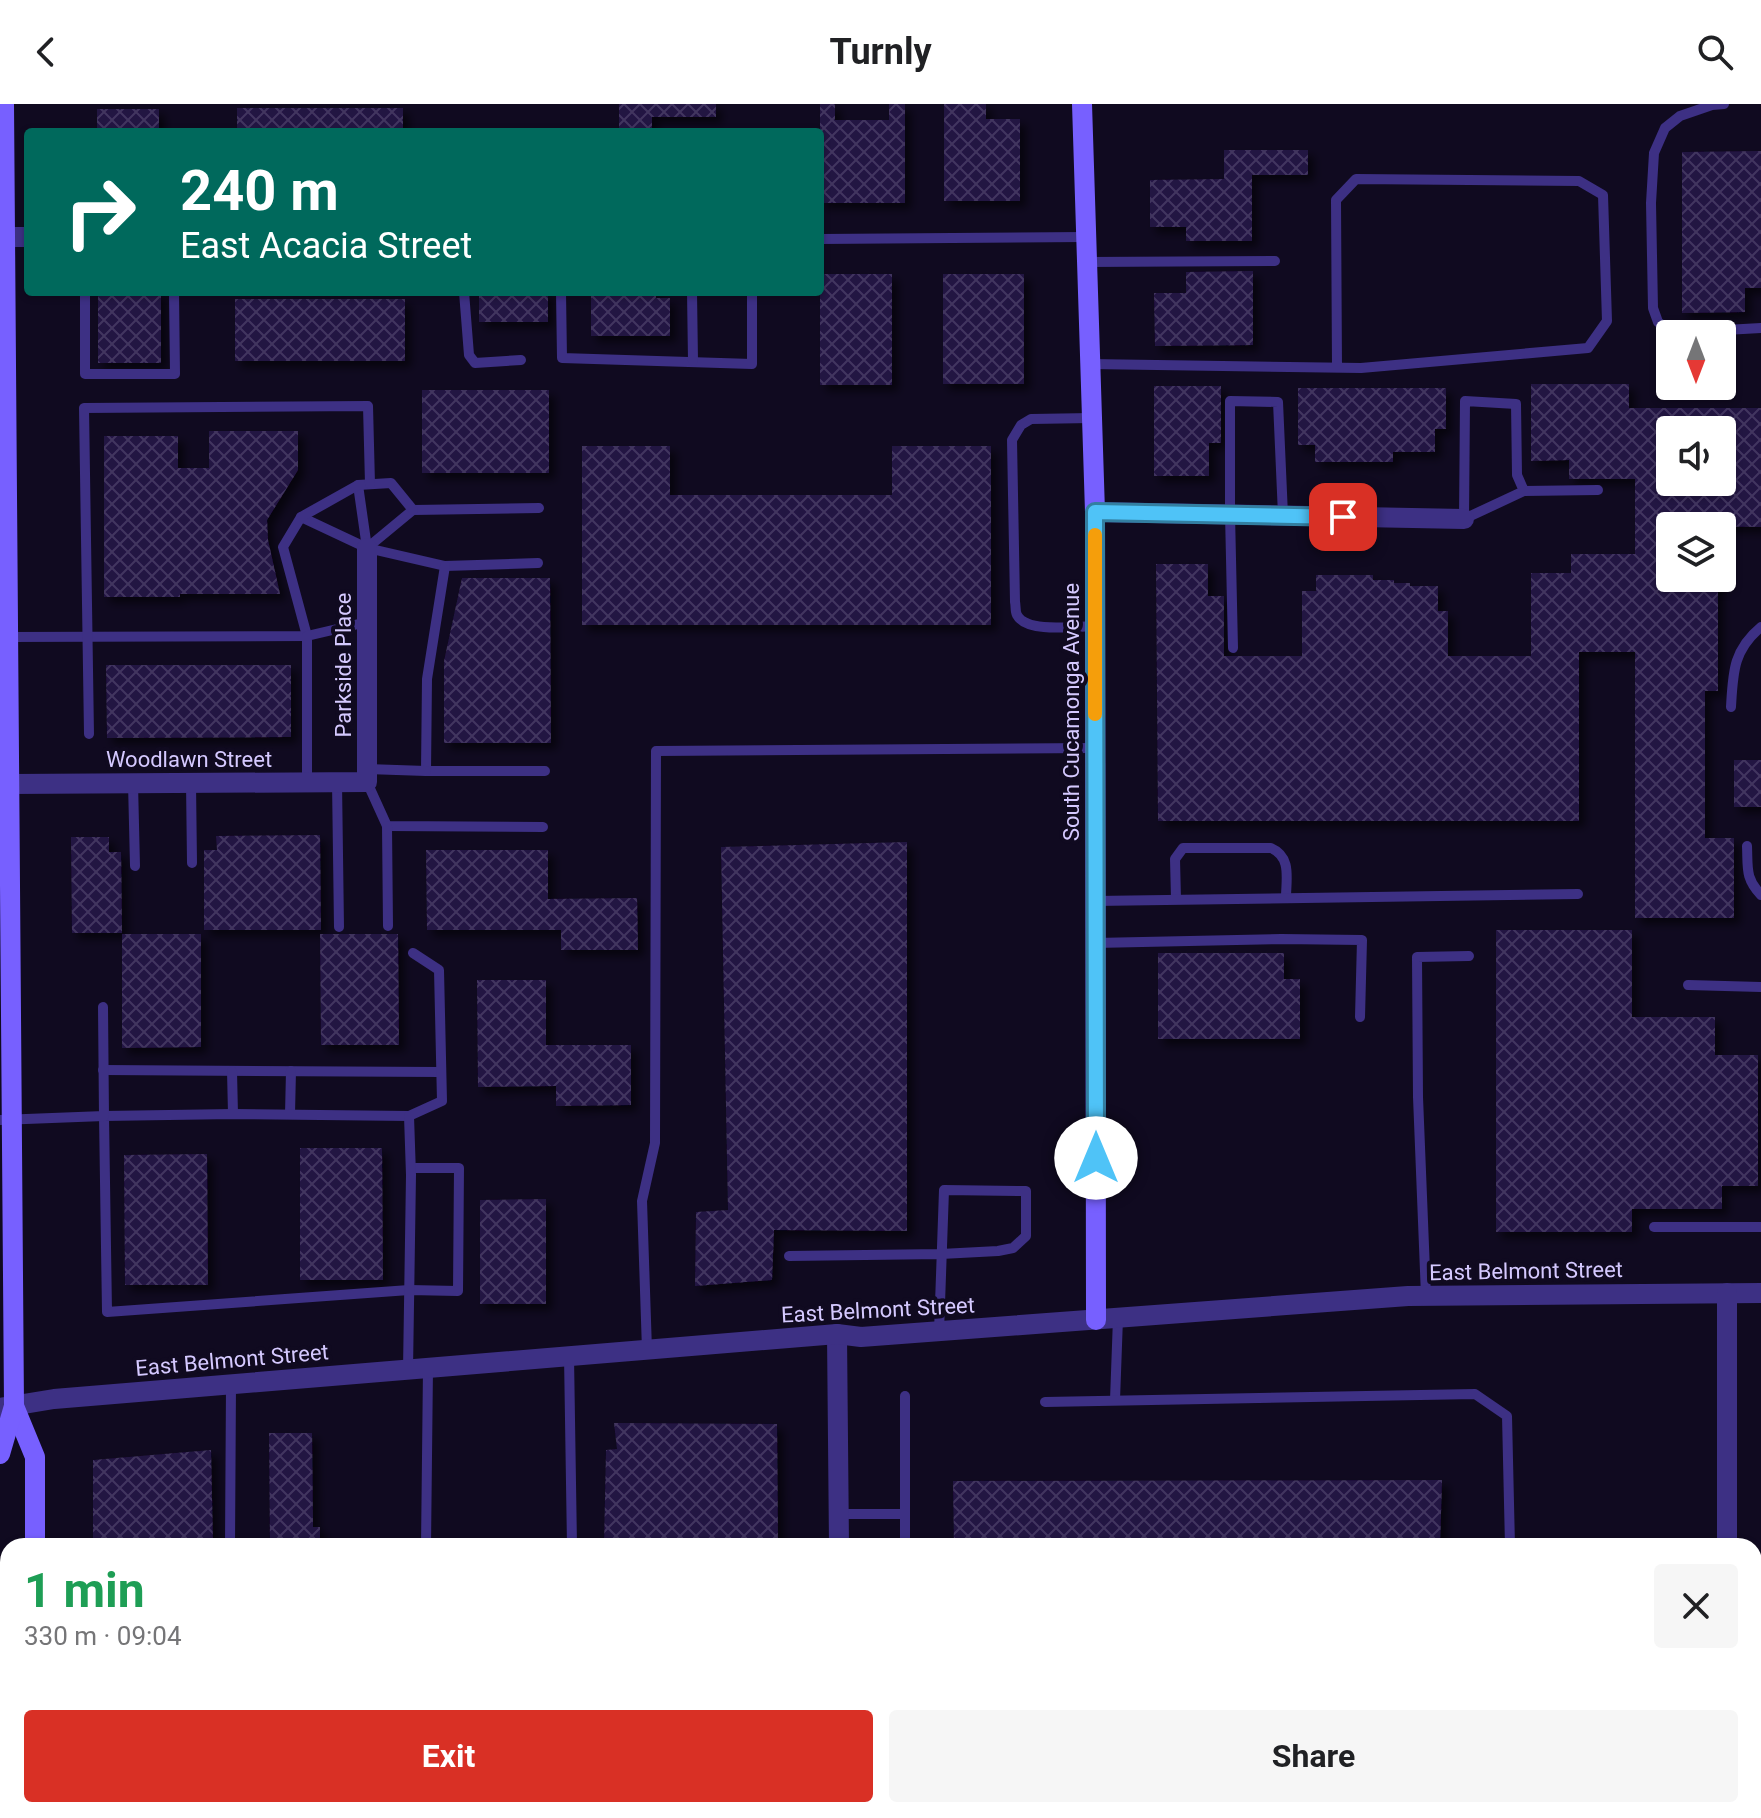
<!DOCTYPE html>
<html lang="en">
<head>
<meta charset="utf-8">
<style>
  body { margin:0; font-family:Roboto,sans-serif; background:#f6f6f6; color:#202124; height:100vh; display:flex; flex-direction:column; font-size:30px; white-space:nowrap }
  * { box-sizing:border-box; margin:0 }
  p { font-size:26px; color:#757577 }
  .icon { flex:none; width:44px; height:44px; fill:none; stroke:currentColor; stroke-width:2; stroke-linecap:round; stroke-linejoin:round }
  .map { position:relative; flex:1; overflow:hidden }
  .sheet { position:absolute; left:0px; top:1434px; width:1762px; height:280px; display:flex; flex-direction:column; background:#fff; border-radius:24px 24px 0 0; box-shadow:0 2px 6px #0004 }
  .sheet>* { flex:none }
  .top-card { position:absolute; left:24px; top:24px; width:800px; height:168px; border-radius:8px; box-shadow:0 2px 6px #0004; background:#00695c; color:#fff; overflow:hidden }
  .needle { width:52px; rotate:180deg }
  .controls { position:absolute; left:1656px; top:216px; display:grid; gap:16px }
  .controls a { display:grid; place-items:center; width:80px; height:80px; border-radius:8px; background:#fff; box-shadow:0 2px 6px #0004; font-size:40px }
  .pin { position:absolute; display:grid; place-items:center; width:68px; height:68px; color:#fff; margin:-34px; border-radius:16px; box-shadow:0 4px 12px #0006 }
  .me { position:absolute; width:88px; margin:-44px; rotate:0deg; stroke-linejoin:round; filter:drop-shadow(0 0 6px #0008) }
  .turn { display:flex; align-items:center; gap:28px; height:168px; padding:0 24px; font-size:36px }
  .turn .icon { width:104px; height:104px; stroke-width:2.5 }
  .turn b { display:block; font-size:56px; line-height:68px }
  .round { display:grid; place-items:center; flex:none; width:84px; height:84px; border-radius:8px; background:#f6f6f6 }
  .head { display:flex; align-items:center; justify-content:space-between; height:136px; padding:0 24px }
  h1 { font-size:48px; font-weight:700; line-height:60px; color:#1e9e55 }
  .action { display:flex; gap:16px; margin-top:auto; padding:16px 24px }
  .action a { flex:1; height:92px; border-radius:8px; background:#d93025; color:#fff; font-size:32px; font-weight:700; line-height:92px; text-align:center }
  .action a+a { background:#f6f6f6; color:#202124 }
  header { display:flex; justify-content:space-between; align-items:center; height:104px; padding:0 24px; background:#fff; font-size:36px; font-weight:700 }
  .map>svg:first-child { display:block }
  .building { fill:url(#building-cross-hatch); fill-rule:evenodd; filter:url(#shadow) }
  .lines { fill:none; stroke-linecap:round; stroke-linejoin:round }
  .lane { stroke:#3d3084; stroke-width:10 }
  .street { stroke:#3d3084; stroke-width:20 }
  .secondary { stroke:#7760ff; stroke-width:20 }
  .route-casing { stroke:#337fa1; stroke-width:20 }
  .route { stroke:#4fc3f7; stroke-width:14 }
  .slow { stroke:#f59e0b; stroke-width:14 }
  .labels { text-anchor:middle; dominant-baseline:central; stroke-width:8; stroke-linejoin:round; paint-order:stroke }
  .street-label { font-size:22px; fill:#d5c9ff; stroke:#100a20 }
</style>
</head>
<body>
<header><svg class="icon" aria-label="back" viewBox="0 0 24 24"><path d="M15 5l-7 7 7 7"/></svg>Turnly<svg class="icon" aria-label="search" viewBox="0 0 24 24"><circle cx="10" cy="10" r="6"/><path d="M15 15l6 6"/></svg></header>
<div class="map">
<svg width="1761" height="1714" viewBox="0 0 1761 1714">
  <defs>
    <pattern id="building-cross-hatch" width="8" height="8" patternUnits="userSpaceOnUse" patternTransform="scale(2)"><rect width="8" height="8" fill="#231443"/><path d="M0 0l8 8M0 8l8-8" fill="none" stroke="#42355f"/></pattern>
    <filter id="shadow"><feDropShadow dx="6" dy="6" stdDeviation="4" flood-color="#0009"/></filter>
  </defs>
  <rect width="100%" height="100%" fill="#100a20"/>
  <!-- building -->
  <g class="building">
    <polygon points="619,0 716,0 716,13 652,13 652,28 619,28"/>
    <polygon points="820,0 835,0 835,16 889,16 889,0 905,0 905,99 820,99"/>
    <polygon points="944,0 986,0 986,15 1020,15 1020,97 944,97"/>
    <rect x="237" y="4" width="166" height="24"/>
    <rect x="97" y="5" width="62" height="23"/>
    <polygon points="1224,46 1308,46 1308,71 1252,71 1252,137 1186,137 1186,123 1150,123 1150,76 1224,75"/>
    <polygon points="1761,47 1761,184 1745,184 1745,208 1682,209 1682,48"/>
    <polygon points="1253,167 1253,241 1155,242 1154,189 1186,189 1186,168"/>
    <rect x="820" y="170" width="72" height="111"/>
    <rect x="943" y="170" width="81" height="110"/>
    <rect x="98" y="188" width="63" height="71"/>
    <rect x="479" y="188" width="69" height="30"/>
    <polygon points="591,188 656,188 656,194 670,194 670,232 591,232"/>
    <rect x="235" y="195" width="170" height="62"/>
    <path d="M 1531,280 L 1629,280 L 1629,304 L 1761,304 L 1761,423 L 1670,422 L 1670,474 L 1718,474 L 1718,587 L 1705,587 L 1705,734 L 1734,734 L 1734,814 L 1635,814 L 1635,548 L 1579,548 L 1579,717 L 1158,717 L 1156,460 L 1208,460 L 1208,492 L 1224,492 L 1224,552 L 1302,552 L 1302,487 L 1316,487 L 1316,471 L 1373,471 L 1373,476 L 1394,476 L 1394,479 L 1410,479 L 1410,482 L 1438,482 L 1438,507 L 1448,507 L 1448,552 L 1531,552 L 1531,469 L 1571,469 L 1571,450 L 1635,450 L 1635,375 L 1569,375 L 1569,356 L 1531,357 ZM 1670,326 L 1722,326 L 1722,378 L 1670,378 Z"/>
    <polygon points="1154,282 1221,282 1221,339 1209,339 1209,372 1154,372"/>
    <polygon points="1298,284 1446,284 1446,325 1435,325 1435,348 1393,348 1393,358 1315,358 1315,341 1298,341"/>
    <rect x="422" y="286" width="127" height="83"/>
    <polygon points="209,327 298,327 298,366 267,416 268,436 280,490 180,490 180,493 104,493 104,332 178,332 178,364 209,364"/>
    <polygon points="582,342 670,342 670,391 892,391 892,342 991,342 991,521 582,521"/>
    <polygon points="462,474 550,474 551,639 444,639 444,557"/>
    <polygon points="106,561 291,561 291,633 107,634"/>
    <rect x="1734" y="656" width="27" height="47"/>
    <polygon points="320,731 321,826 204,826 204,746 217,746 216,732"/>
    <polygon points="71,733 109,733 109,748 121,748 122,829 72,829"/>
    <polygon points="907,738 907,1127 774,1126 772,1176 695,1182 696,1108 728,1106 721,743"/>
    <polygon points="426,746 548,746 548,795 637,794 638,846 561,846 561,826 427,826"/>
    <polygon points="1496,826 1632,826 1632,913 1715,913 1715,951 1758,951 1758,1082 1722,1082 1722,1105 1632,1105 1632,1128 1496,1128"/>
    <polygon points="122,830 201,830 201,943 122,944"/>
    <polygon points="320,830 398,830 399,941 321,941"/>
    <polygon points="1158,849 1284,849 1284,875 1300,875 1300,935 1158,935"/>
    <polygon points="477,876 546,876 546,941 631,941 631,1001 556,1002 556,982 478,983"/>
    <polygon points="300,1044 382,1044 383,1176 300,1176"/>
    <polygon points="207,1050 208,1181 125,1181 124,1051"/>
    <polygon points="546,1095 546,1200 480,1200 480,1096"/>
    <polygon points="614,1319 777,1320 778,1442 604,1442 606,1346 617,1345"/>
    <polygon points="269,1329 312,1329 313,1423 320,1423 320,1442 270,1442"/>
    <polygon points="211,1346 213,1442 93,1442 93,1356"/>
    <polygon points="1442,1376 1440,1442 954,1442 953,1377"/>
  </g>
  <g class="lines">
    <!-- lane -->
    <g class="lane">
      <polyline points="1724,0 1712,1 1680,12 1665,24 1654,49 1651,99 1653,204 1658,218 1672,229 1761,224"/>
      <polyline points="820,135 1085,133"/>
      <polyline points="1086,158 1275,157"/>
      <polyline points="85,188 85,270 175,270 174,188"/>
      <polyline points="464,188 469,251 475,259 521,256"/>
      <polyline points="561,188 562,254 752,260 752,188"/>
      <polyline points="692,188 693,257"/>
      <polyline points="1090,260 1361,264 1588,244 1607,217 1603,91 1579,77 1356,75 1336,96 1337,263"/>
      <path d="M 1092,314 L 1031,315 L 1021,321 L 1012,336 L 1015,498 C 1016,502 1015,507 1017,511 C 1027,530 1077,522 1095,522"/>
      <polyline points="358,381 367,444"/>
      <polyline points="1524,387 1464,415 1465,297 1516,300 1517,371 1524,387 1598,386"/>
      <polyline points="301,413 367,444 445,462 538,459"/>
      <polyline points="367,444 413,406 539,404"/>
      <polyline points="445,462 427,575 426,667 545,667"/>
      <polyline points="9,533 307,532 283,443 301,413 358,381 391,379 413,406"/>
      <polyline points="1233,544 1230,410 1230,297 1278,298 1283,411"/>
      <path d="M 1731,603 C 1733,569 1733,546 1761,523"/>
      <polyline points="89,630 84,304 368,302 370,380"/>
      <polyline points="367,665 426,667"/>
      <polyline points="307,678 307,532 367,518"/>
      <polyline points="337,678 339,823"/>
      <polyline points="367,678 387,722 543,723"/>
      <polyline points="133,679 135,762"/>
      <polyline points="191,679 192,759"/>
      <polyline points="387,722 388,822"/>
      <path d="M 1747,742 C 1748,764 1745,774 1761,791"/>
      <path d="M 1176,795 L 1175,755 L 1183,744 L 1271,744 C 1292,753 1286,775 1286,794"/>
      <polyline points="1095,797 1578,790"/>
      <polyline points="1095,839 1281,835 1362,836 1360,913"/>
      <polyline points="1688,881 1761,883"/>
      <polyline points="103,966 441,968"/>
      <polyline points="232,967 233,1010"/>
      <polyline points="290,1010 291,967"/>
      <polyline points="409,1012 233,1010 104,1012 107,1208 409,1186 458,1187 459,1064 411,1064"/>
      <polyline points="0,1016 104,1012 103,903"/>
      <polyline points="1654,1123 1761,1123"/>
      <polyline points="789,1152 941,1150 998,1147 1013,1144 1026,1132 1026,1087 944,1086 939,1228"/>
      <polyline points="1426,1192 1418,993 1417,853 1469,852"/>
      <polyline points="647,1246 642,1097 655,1039 656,647 1095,644"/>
      <polyline points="569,1252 572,1442"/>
      <polyline points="408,1266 411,1071 409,1012 442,997 439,866 413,849"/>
      <polyline points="1115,1296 1118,1214"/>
      <polyline points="1045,1298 1475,1290 1507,1312 1510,1442"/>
      <polyline points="839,1410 905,1410"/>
      <polyline points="230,1442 231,1281"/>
      <polyline points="426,1442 428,1264"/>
      <polyline points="905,1442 905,1292"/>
      <polyline points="577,1706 577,1714"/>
      <polyline points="978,1706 978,1714"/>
      <polyline points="425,1714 425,1706"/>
      <polyline points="542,1714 543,1706"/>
      <polyline points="1551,1714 1551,1706"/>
    </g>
    <!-- street -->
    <g class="street">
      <polyline points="5,133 28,133"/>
      <polyline points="1095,408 1464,415"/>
      <polyline points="11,680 367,678 367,444"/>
      <polyline points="837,1230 839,1442"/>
      <polyline points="0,1304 54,1295 837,1230 861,1233 1408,1192 1761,1189"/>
      <polyline points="1727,1442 1727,1189"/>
      <polyline points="841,1706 841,1714"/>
      <polyline points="1727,1714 1727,1706"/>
    </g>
    <!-- secondary -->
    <g class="secondary">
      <polyline points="1082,0 1095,408 1096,1216"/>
      <polyline points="14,1302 35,1353 35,1442"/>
      <polyline points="0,1350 14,1302 4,0"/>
      <polyline points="34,1714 34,1706"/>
    </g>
  </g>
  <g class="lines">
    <defs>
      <polyline id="route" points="1096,1054 1095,408 1343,413"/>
    </defs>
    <!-- route casing -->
    <use href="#route" class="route-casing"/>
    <!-- route -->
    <use href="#route" class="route"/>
    <!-- slow -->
    <polyline class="slow" points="1095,431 1095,610"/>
  </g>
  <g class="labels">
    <!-- street labels -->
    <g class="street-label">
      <text transform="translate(343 561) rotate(-90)">Parkside Place</text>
      <text transform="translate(1071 608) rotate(-90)">South Cucamonga Avenue</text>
      <text x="189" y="655">Woodlawn Street</text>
      <text transform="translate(1526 1167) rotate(-1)">East Belmont Street</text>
      <text transform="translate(878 1206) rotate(-3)">East Belmont Street</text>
      <text transform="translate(232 1256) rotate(-5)">East Belmont Street</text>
    </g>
  </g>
</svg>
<div class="controls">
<a><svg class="needle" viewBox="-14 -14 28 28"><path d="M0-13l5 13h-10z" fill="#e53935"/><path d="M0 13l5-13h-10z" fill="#757577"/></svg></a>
<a><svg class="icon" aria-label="sound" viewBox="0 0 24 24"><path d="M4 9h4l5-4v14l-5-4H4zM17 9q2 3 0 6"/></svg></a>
<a><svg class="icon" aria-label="layers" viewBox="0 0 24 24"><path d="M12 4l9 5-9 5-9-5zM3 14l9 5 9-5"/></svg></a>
</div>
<div class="pin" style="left:1343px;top:413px;background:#d93025"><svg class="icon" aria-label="arrive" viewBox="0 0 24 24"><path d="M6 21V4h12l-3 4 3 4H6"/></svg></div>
<svg class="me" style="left:1096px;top:1054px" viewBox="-20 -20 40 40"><circle r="19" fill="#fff"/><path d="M0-13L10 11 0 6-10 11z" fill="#4fc3f7"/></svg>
<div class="top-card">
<div class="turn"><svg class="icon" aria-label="right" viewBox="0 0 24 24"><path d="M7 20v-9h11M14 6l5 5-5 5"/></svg><div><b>240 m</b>East Acacia Street</div></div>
</div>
<section class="sheet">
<div class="head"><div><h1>1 min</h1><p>330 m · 09:04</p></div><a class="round"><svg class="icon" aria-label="close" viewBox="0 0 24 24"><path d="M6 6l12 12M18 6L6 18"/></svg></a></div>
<div class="action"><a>Exit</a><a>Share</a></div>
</section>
</div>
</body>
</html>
